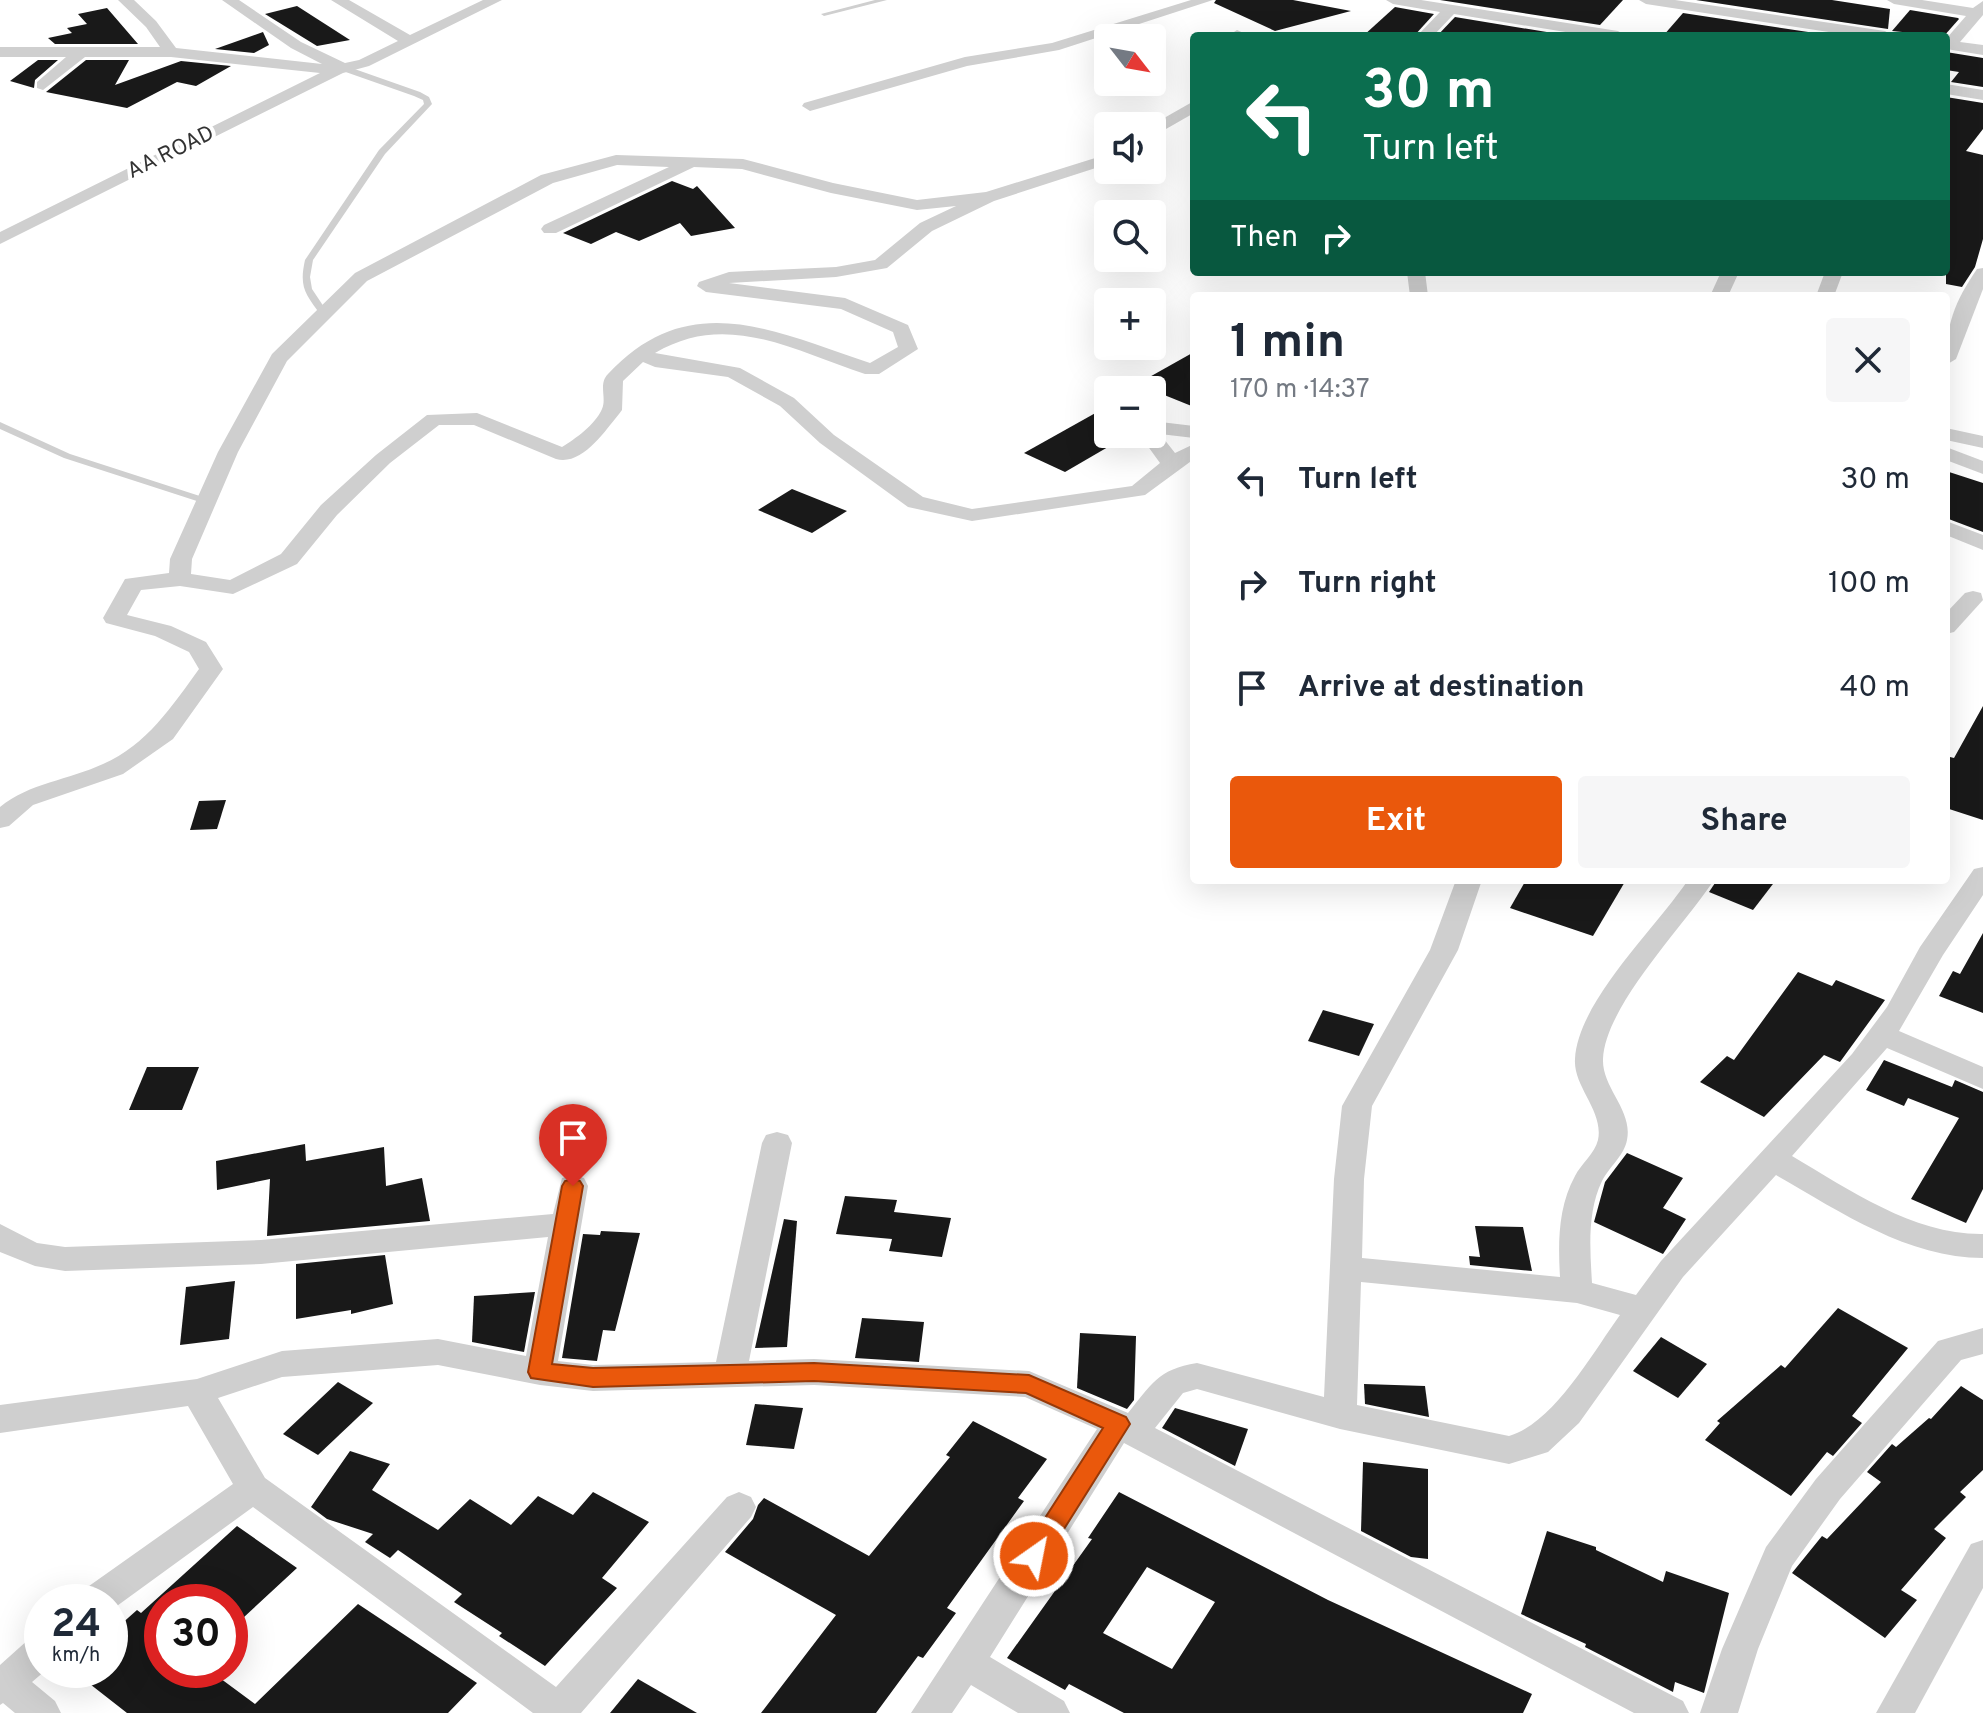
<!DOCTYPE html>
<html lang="en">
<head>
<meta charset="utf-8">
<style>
  body { margin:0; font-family:Overpass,sans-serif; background:#f6f6f7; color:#1f2937; height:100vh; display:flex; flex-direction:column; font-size:30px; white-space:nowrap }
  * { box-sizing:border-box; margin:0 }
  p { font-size:26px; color:#747a83 }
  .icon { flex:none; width:44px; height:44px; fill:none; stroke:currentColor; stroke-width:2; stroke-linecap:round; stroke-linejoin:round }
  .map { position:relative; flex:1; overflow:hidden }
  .sheet { position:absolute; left:1190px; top:292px; width:760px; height:592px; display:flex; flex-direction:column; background:#fff; border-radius:8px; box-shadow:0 8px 32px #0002 }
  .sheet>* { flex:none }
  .guide { position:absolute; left:1190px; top:32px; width:760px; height:244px; border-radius:8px; box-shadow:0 8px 32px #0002; background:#0b6e4f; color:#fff; overflow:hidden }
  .needle { width:52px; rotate:121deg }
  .tools { position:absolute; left:1094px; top:24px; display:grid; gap:16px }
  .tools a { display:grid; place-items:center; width:72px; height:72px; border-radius:8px; background:#fff; box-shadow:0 8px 32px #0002; font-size:40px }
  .speed { position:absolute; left:24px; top:1584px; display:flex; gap:16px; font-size:40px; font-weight:700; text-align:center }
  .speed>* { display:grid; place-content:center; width:104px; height:104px; border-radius:50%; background:#fff; box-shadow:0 8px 32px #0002; line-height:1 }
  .speed small { font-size:20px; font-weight:400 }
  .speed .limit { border:12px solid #d22; background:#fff; color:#111 }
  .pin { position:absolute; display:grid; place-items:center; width:68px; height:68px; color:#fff; margin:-82px -34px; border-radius:50% 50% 50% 0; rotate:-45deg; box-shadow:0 0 8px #0007 }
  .pin .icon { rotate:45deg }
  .me { position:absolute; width:88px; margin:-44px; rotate:33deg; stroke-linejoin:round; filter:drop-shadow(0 0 6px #0008) }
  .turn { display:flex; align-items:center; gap:28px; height:168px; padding:0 40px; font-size:36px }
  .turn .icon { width:104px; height:104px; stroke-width:2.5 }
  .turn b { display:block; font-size:56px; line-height:68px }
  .then { display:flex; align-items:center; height:76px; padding:0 40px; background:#0003; gap:16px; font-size:30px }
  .round { display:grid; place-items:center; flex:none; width:84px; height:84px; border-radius:8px; background:#f6f6f7 }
  .summary { display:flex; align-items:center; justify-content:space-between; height:136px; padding:0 40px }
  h1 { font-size:48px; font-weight:700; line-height:60px }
  .button { display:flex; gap:16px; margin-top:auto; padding:16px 40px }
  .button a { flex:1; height:92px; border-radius:8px; background:#ea580c; color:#fff; font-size:32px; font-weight:700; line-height:92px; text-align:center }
  .button a+a { background:#f6f6f7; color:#1f2937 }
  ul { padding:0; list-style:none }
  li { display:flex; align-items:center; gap:24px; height:104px; padding:0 40px }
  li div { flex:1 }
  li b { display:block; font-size:30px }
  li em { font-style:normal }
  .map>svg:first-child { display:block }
  .building { fill:#191919; fill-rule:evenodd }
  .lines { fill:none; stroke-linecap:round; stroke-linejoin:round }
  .service { fill:#cfcfcf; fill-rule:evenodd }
  .minor { fill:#cfcfcf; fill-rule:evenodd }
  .route { fill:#ea580c; stroke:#983908; stroke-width:2 }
  .labels { text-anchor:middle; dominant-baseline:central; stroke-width:8; stroke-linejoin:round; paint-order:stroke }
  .far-street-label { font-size:22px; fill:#323232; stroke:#fff }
</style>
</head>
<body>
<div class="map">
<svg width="1983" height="1713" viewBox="0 0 1983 1713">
  <rect width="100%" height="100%" fill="#fff"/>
  <!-- building -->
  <g class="building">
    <polygon points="1216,0 1293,0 1351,11 1275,31 1214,3"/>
    <polygon points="1440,0 1623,0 1600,25"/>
    <polygon points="1696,0 1832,0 1890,9 1888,29"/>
    <polygon points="297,6 350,40 317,46 265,14"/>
    <polygon points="1395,7 1434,14 1414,36 1363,36"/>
    <polygon points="107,8 138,44 55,44 48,38 72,33 67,28 87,24 78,14"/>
    <polygon points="1910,10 1958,18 1959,19 1944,36 1892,31"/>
    <polygon points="1683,13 1835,36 1663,36"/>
    <polygon points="1455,17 1571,36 1437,36"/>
    <polygon points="263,32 269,45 254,53 215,49"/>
    <polygon points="1946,52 1983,58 1983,87 1951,82 1959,72 1946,70"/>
    <polygon points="38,60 58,60 35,80 34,88 10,81"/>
    <polygon points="86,60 129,60 115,85 181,61 231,66 196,86 177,82 127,108 46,92"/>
    <polygon points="1946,97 1983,103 1983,129 1966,151 1983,155 1983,239 1975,267 1962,287 1946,284"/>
    <polygon points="672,181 693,189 697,186 735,228 691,236 680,223 639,241 616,232 591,244 563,233"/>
    <polygon points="1194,352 1194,407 1137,384"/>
    <polygon points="1108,406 1108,447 1065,472 1024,453"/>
    <polygon points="1946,471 1983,483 1983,532 1946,518"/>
    <polygon points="792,489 847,511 812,533 758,510"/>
    <polygon points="1983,706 1983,820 1946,808 1946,756 1954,758"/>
    <polygon points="226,800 217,829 190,830 199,801"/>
    <polygon points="1526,880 1626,880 1593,936 1510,908"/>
    <polygon points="1717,880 1776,880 1753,910 1709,892"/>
    <polygon points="1983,933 1983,1013 1939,996 1953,971 1960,974"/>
    <polygon points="1798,972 1832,986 1836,980 1885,1000 1840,1062 1824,1055 1764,1117 1700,1082 1727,1056 1734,1060"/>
    <polygon points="1323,1010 1374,1024 1359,1056 1308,1041"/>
    <polygon points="1884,1060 1952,1087 1955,1080 1983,1092 1983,1189 1966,1223 1911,1199 1959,1118 1908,1098 1904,1106 1866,1090"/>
    <polygon points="147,1067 199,1067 182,1110 129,1110"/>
    <polygon points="305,1144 306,1161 384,1147 386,1186 422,1178 430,1221 267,1236 270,1179 217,1190 216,1161"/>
    <polygon points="1627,1153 1683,1178 1663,1208 1686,1219 1663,1254 1594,1222 1605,1182"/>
    <polygon points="845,1196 897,1200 894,1212 951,1218 942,1257 889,1251 892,1239 836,1234"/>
    <polygon points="784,1219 797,1221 787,1347 755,1348"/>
    <polygon points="1475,1226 1523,1227 1532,1271 1470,1265 1469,1256 1480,1257"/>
    <polygon points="601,1231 640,1233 615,1331 603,1330 597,1361 562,1358 583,1234 600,1235"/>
    <polygon points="385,1255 393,1304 351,1314 351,1310 296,1319 296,1264"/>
    <polygon points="235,1281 229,1339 180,1345 186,1287"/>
    <polygon points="535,1292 524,1352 472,1342 474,1296"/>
    <polygon points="1838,1308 1908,1348 1852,1416 1862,1423 1833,1456 1827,1452 1791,1496 1705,1440 1720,1423 1717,1421 1781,1365 1785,1368"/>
    <polygon points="862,1318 924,1322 919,1362 855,1358"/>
    <polygon points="1080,1333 1136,1336 1134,1400 1127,1409 1077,1388"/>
    <polygon points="1661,1337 1707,1364 1678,1398 1633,1371"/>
    <polygon points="338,1382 373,1403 318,1455 283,1434"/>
    <polygon points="1364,1384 1425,1386 1429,1417 1365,1404"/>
    <polygon points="1961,1386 1983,1400 1983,1470 1960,1492 1966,1497 1934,1529 1946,1538 1901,1590 1917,1600 1885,1638 1792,1573 1822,1536 1827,1539 1881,1482 1867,1472 1892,1444 1896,1447 1929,1418 1931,1419"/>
    <polygon points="755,1404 803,1408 794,1449 746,1445"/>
    <polygon points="1175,1408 1248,1429 1235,1466 1162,1428"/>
    <polygon points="973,1421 1047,1459 1018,1498 1024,1501 947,1608 956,1613 923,1658 918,1656 876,1713 761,1713 836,1615 725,1552 753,1519 758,1505 764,1498 869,1556 950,1457 946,1455"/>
    <polygon points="350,1451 390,1464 372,1490 438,1530 470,1499 511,1525 538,1496 573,1515 593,1492 649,1522 602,1578 617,1588 545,1666 499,1636 502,1633 454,1602 462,1594 398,1550 390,1558 365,1542 373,1534 327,1519 311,1507"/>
    <polygon points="1363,1462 1428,1469 1428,1559 1411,1557 1361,1531"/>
    <path d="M 1119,1492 L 1328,1600 L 1532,1694 L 1523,1713 L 1124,1713 L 1069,1684 L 1065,1690 L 1007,1658 L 1092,1539 L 1088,1538 ZM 1147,1567 L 1215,1602 L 1172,1669 L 1103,1633 Z"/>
    <polygon points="237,1526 297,1568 230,1630 230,1602 162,1602 162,1670 209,1670 255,1704 358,1604 477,1683 448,1713 127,1713 72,1670 110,1670 110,1634 137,1610 141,1613"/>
    <polygon points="1547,1531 1596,1547 1596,1550 1663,1582 1666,1571 1729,1593 1704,1693 1675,1682 1673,1692 1585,1647 1586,1644 1521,1614"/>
    <polygon points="638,1679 697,1713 610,1713"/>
  </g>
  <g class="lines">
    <!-- service -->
    <g class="service">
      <polygon points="875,0 887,0 824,16 821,14"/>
      <path d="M 1237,30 L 1248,35 L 1249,36 C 1244,36 1238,37 1234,32 Z"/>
      <path d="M 340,66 L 346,66 L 420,92 L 429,97 L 432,104 L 385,154 L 313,260 L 310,277 L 312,289 L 328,313 L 324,316 L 321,315 C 305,294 299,287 305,260 L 379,150 L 424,104 L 423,100 L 414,96 L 340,70 Z"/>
      <polygon points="0,422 70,454 209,499 211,501 209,503 203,503 64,458 0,429"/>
    </g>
    <!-- minor -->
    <g class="minor">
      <polygon points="118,0 134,0 156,21 176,48 322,64 291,48 222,0 239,0 301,42 345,63 359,60 398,41 331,0 349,0 410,35 483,0 502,0 369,66 343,73 0,244 0,232 320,73 171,57 85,57 43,90 37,88 37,82 66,57 0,57 0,47 160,47 146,27"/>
      <polygon points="1191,0 1213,0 1059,50 967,66 810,111 802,106 804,103 965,57 1052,43"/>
      <polygon points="1386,0 1421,0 1618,31 1626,36 1590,36 1454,14 1433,36 1417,36 1440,12 1393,4"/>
      <polygon points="1639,0 1675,0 1885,31 1893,36 1855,36 1646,4"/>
      <polygon points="1887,0 1922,0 1973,8 1983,1 1983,15 1960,42 1983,45 1983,55 1946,49 1946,39 1966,16 1894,4"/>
      <polygon points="1946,84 1983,90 1983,100 1946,94"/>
      <polygon points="1194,101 1194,113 1152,137 1150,126"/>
      <path d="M 1108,154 L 1108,164 L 994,201 L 932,231 L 887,268 L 836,277 L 729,283 L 845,298 L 908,325 L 918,349 L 879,374 L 865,374 C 794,351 727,310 655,353 L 740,368 L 794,398 L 834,435 L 923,497 L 972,509 L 1132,486 L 1160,463 L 1139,434 L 1152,434 L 1152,421 L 1194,426 L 1194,438 L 1160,434 L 1175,453 L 1194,444 L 1194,459 L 1145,495 L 972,521 L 908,507 L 820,443 L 780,406 L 728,377 L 655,367 L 643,362 L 623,381 L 622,410 L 619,414 C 604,432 582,466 556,459 L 474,425 L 439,425 L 390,463 L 337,515 L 297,564 L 233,594 L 180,586 L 141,590 L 127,615 L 171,626 L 206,642 L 223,669 L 173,739 L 123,774 L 33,805 L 9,826 L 0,828 L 0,807 C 29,783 69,780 103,764 C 147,745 172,706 199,669 L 189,652 L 155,636 L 106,623 L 103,618 L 125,579 L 169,573 L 170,559 L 218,452 L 272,354 L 355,273 L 541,175 L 616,155 L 743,159 L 833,183 L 917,200 L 986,192 ZM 617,165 L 669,167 L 544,225 L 541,229 L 544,233 L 556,233 L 694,167 L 742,169 L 831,193 L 917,210 L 956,206 L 920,223 L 875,260 L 836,267 L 729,272 L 699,282 L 697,286 L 706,292 L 841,309 L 893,332 L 898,347 L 870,363 C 775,332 690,286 608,374 C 598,384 607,398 602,409 C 595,425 575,439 562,447 L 477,413 L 427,415 L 376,455 L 321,505 L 281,554 L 230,580 L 191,574 L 192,559 L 238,452 L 287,361 L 367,281 L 553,183 Z"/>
      <path d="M 1983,268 L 1983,289 L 1956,359 L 1946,365 C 1946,324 1954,303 1977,269 Z"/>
      <polygon points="1407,272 1425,272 1428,296 1410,296"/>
      <polygon points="1721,272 1739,272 1728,296 1710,296"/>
      <polygon points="1825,272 1843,272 1834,296 1816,296"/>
      <polygon points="1946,428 1983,436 1983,448 1946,440"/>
      <polygon points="1946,447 1983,461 1983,474 1946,460"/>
      <polygon points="1946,521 1983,535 1983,550 1946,535"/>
      <polygon points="1973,591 1981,593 1983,600 1954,632 1946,634 1946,613 1965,593"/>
      <path d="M 1983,867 L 1983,895 L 1943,955 L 1899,1031 L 1983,1067 L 1983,1089 L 1887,1048 L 1792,1156 C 1850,1190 1914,1235 1983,1234 L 1983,1258 C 1908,1258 1839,1211 1776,1175 L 1683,1277 L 1579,1423 L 1548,1452 L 1509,1464 L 1340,1429 L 1197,1389 L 1183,1393 L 1155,1428 L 1683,1701 L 1689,1713 L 1634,1713 L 1124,1443 L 990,1657 L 1064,1701 L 1070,1713 L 1018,1713 L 971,1685 L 952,1713 L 911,1713 L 1097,1429 L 1025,1397 L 814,1385 L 593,1391 L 540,1385 L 438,1365 L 282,1377 L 218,1398 L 265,1478 L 556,1687 L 727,1497 L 739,1492 L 751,1497 L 756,1507 L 751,1517 L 581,1713 L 533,1713 L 253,1507 L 110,1611 L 110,1602 L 77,1602 L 82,1591 L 233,1484 L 188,1406 L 0,1433 L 0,1405 L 197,1379 L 282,1351 L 438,1339 L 526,1356 L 548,1237 L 261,1264 L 65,1271 L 35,1266 L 0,1252 L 0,1224 L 37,1243 L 65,1247 L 261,1240 L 553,1214 L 562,1178 L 573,1175 L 584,1178 L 588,1186 L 558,1361 L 593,1365 L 716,1362 L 762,1143 L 766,1135 L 777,1132 L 788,1135 L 792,1143 L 749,1361 L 814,1359 L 1029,1371 L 1128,1413 C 1151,1385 1158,1369 1197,1363 L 1324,1397 L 1334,1179 L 1342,1106 L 1430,950 L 1456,880 L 1482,880 L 1458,950 L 1372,1106 L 1364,1179 L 1362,1258 L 1560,1277 C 1558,1243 1558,1207 1575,1176 C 1581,1164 1595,1153 1598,1140 C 1604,1111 1573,1087 1575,1059 C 1578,1001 1656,928 1688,880 L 1714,880 C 1684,926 1605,1006 1603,1059 C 1602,1088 1633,1110 1627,1140 C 1624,1156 1609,1167 1602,1181 C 1587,1212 1590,1249 1592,1283 L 1636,1295 L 1661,1261 L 1852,1054 L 1887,1007 L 1920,947 L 1974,869 ZM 1361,1282 L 1577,1303 L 1620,1315 C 1593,1352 1554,1423 1509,1436 L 1357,1405 Z"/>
      <polygon points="1983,1328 1983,1354 1961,1360 1840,1499 1792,1566 1758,1649 1738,1713 1700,1713 1722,1649 1766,1547 1816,1479 1938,1341"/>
      <polygon points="1983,1540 1983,1588 1915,1713 1876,1713 1971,1544"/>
      <polygon points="42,1634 42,1670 46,1670 32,1682 55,1701 61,1713 15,1713 3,1703 0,1705 0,1665 29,1639"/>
    </g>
  </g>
  <!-- route -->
  <polygon class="route" points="573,1179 580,1181 583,1186 552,1364 593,1368 814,1363 1029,1375 1126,1417 1130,1424 1042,1564 1034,1567 1025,1564 1021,1556 1025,1549 1103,1428 1026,1393 814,1381 593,1387 531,1378 528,1372 562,1186 565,1181"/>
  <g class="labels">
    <!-- far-street labels -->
    <g class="far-street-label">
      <text transform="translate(171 153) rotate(-26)">AA ROAD</text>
    </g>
  </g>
</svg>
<div class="tools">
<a><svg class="needle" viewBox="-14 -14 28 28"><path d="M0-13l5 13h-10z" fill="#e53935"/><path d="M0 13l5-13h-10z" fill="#747a83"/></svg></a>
<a><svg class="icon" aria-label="sound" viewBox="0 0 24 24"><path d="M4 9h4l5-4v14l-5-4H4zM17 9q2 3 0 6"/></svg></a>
<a><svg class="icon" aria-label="search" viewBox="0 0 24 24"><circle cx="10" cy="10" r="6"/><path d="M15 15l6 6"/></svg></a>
<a>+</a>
<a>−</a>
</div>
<div class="speed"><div>24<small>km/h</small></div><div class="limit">30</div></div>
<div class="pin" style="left:573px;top:1186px;background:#d93025"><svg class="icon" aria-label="arrive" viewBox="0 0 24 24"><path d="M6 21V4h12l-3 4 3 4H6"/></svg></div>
<svg class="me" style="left:1034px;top:1556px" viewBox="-20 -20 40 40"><circle r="17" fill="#ea580c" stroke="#fff" stroke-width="3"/><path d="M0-11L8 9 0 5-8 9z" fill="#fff"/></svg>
<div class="guide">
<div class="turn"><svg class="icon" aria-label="left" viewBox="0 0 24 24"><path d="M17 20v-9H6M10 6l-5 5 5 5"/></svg><div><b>30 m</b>Turn left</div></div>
<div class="then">Then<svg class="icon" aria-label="right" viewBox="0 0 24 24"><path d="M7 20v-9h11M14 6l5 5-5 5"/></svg></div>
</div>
<section class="sheet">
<div class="summary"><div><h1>1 min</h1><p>170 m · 14:37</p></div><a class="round"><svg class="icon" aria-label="close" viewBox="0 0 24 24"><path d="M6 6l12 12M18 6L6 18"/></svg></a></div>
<ul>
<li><svg class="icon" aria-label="left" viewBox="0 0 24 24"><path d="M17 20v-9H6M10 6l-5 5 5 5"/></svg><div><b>Turn left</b></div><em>30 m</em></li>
<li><svg class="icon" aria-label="right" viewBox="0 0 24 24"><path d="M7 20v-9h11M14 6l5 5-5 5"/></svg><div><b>Turn right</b></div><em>100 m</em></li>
<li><svg class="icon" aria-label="arrive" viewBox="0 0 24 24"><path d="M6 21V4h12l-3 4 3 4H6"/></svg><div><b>Arrive at destination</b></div><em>40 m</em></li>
</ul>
<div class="button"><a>Exit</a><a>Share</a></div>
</section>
</div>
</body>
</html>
